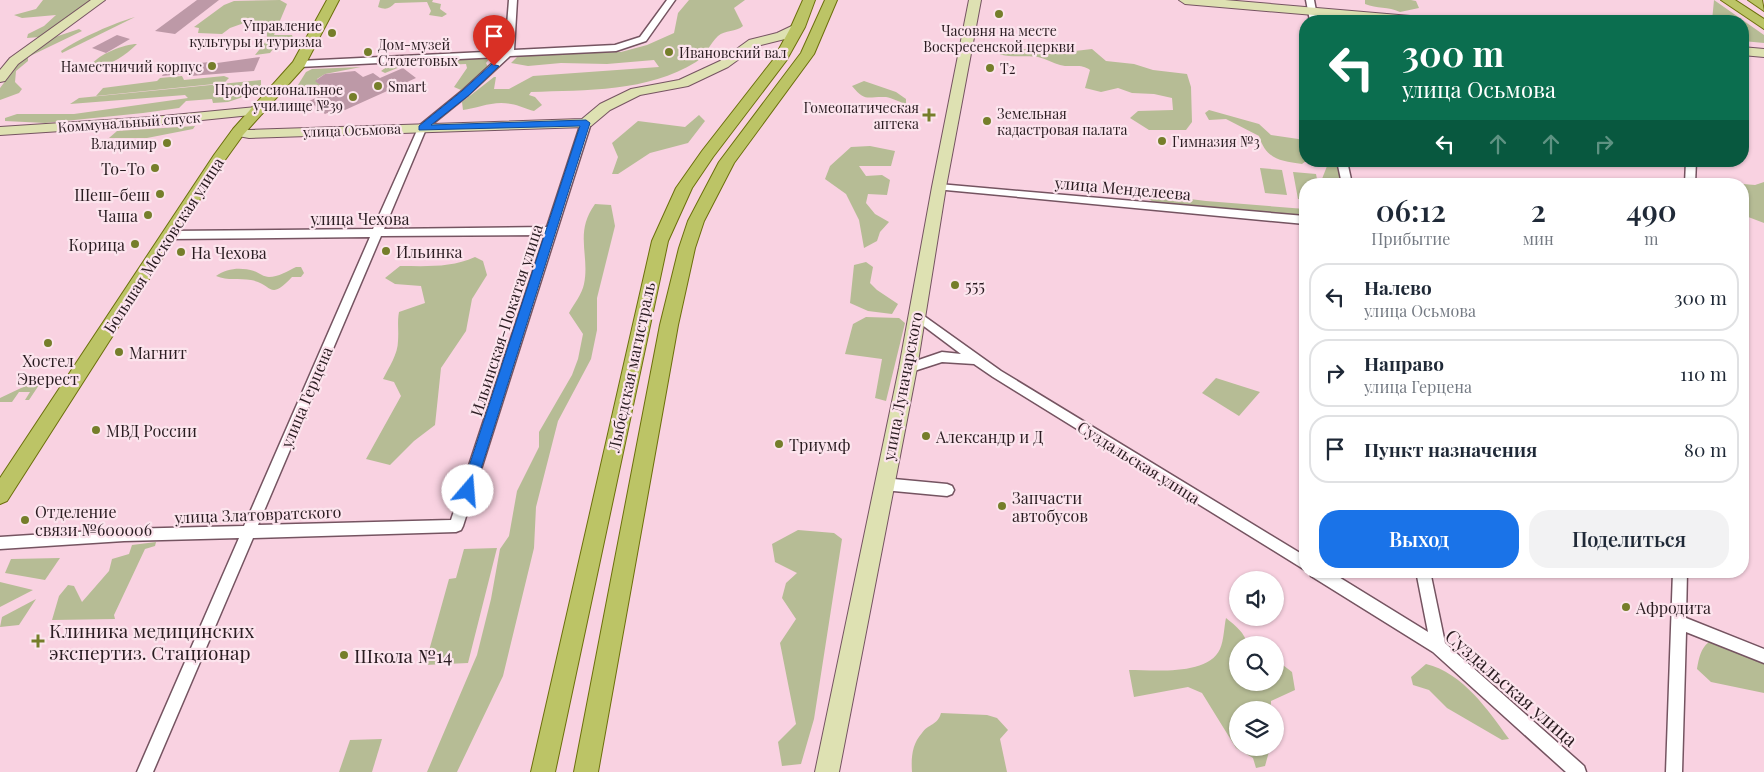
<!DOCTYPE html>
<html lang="ru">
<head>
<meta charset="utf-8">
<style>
  body { margin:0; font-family:"Playfair Display",serif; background:#f2f2f3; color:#1f2937; height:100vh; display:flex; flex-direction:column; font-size:19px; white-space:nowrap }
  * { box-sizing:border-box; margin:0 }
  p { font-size:16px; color:#747a83 }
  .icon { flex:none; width:28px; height:28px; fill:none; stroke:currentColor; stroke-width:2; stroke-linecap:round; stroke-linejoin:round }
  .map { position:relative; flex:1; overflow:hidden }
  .details { position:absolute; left:1299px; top:178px; width:450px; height:400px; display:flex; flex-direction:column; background:#fff; border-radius:20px; box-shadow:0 1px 4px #0004 }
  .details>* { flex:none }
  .top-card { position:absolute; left:1299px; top:15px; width:450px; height:152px; border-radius:20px; box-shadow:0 1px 4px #0004; background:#0b6e4f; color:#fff; overflow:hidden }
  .buttons { position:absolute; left:1229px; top:571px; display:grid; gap:10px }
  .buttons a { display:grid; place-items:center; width:55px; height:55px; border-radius:50%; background:#fff; box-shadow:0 1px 4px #0004; font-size:25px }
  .pin { position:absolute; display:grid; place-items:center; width:42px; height:42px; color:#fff; margin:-51px -21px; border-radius:50% 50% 50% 0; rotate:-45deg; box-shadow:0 0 5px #0007 }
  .pin .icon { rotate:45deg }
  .me { position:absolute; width:55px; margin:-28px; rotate:18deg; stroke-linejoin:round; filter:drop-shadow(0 0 4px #0008) }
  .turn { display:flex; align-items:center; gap:18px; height:105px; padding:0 20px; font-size:22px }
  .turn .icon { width:65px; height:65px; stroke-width:2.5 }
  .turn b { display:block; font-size:35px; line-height:42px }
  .lanes { display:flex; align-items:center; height:48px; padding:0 20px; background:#0003; justify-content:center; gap:25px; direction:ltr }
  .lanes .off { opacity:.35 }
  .eta { display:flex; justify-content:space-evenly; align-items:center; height:85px; text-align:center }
  .eta b { font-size:30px; font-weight:600; line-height:35px }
  .action { display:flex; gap:10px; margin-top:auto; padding:10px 20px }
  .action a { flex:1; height:58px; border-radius:20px; background:#1a73e8; color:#fff; font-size:20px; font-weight:600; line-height:58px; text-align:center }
  .action a+a { background:#f2f2f3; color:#1f2937 }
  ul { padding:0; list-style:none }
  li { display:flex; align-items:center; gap:15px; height:68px; margin:0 10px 8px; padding:0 10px; border:2px solid #e0e1e3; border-radius:20px }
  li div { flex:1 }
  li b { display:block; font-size:19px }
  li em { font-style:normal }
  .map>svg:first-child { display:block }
  .green { fill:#b6bc95 }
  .building { fill:#bd99a7 }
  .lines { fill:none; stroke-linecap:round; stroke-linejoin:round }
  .street-casing { stroke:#755461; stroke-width:3 }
  .secondary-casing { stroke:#755461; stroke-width:2 }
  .primary-casing { stroke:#6c6f0c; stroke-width:2 }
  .street { fill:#fff; fill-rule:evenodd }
  .secondary { fill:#dee1b2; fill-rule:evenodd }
  .primary { fill:#bcc466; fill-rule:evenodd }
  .route { fill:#1a73e8; stroke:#114b97 }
  .poi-dot { fill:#757e2a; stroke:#fce4ed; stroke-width:2 }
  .labels { text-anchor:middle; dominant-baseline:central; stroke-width:4.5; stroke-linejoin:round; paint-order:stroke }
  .far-poi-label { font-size:14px; fill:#2a1c21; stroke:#fce4ed; text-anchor:start }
  .far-street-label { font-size:14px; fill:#2a1c21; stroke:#fce4ed }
  .poi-label { font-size:16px; fill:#2a1c21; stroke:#fce4ed; text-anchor:start }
  .street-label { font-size:16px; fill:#2a1c21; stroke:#fce4ed }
  .near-poi-label { font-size:19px; fill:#2a1c21; stroke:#fce4ed; text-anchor:start }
  .near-street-label { font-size:19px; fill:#2a1c21; stroke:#fce4ed }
</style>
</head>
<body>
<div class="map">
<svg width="1764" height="772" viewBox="0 0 1764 772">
  <rect width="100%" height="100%" fill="#f9d2e1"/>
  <!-- green -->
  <g class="green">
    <polygon points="43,0 93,0 40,37 27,38 28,34 44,26 56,15 22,18 14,15 36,9"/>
    <polygon points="280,0 287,4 274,35 292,35 293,38 281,39 270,53 255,55 267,40 267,32 244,23 230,28 222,34 198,33 199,28 194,27 224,5 234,1"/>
    <path d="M 380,0 L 433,0 L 432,2 L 441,4 L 440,9 L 447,14 L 442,17 L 429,15 L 431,11 L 427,2 L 395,3 C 389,9 386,10 378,7 Z"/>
    <path d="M 689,0 L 745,0 L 734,8 L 743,26 C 736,32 725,30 718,36 C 710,43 706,56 696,62 C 648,92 586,90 531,92 L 529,95 L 535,97 L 542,105 L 534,111 C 526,109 519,105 511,104 C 494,100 478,108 463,110 L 462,102 L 494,77 L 496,77 L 494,89 L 509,89 L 533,76 L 659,67 L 654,60 L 607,64 L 561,63 L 528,66 L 511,63 L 520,54 L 621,52 L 647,45 L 674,33 L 678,13 Z"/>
    <path d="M 1365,0 L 1411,0 L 1416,1 L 1419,8 L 1400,12 C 1388,6 1377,9 1365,4 Z"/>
    <polygon points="1714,0 1764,35 1764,43 1743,41 1742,21 1712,21"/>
    <path d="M 135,17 L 62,53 L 61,51 C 80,38 114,23 135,17 Z"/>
    <polygon points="79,29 82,31 28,57 28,61 16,71 15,82 22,89 19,93 0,100 0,88 22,59 52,38"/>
    <path d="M 137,44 C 125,56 112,64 96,68 L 91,65 C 99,54 124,44 137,44 Z"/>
    <path d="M 1049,46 L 1075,51 L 1092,49 L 1106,61 L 1134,64 L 1153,70 L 1187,74 L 1191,87 L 1192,122 L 1186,130 L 1149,130 L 1130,118 L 1138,111 L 1173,110 L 1172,98 L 1154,94 L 1132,93 L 1118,88 L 1101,92 L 1085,88 L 1090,70 C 1081,63 1071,68 1060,65 C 1053,63 1046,59 1038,57 C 1023,54 1000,61 989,47 L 1017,50 Z"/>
    <polygon points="491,57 486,63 488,67 469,87 461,90 454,87 467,68 466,64 400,67 385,73 381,71 388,66 383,63"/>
    <polygon points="361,67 325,74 317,79 317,82 329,92 324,94 313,86 304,90 298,85 306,72 312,69"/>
    <polygon points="182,76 184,80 224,76 229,78 224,83 96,96 103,88 157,81 160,78"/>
    <polygon points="261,80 261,85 240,98 228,102 213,103 212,99 186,101 179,108 143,113 45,123 5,121 5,118 17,114 74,114 188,98 185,95 70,104 79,98"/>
    <path d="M 864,81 L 896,92 L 906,99 L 906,104 C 900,102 892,98 886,97 C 868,96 866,103 852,86 Z"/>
    <path d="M 1209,110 L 1259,124 L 1271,135 L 1305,140 L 1306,161 L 1302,164 C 1280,161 1266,159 1259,136 L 1226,119 L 1209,120 L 1205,113 Z"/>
    <polygon points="699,115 705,121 688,143 650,153 618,174 612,174 618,157 612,143 638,121 685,127"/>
    <polygon points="195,126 193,129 147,138 109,138 117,131"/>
    <polygon points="870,146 895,151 891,166 859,166 866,176 882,175 890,180 887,195 868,194 866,203 875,214 889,222 880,232 877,241 864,248 859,220 846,194 825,179 830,166 851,147"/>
    <polygon points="1329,161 1338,161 1343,184 1320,184"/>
    <polygon points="1260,168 1282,170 1287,195 1265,193"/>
    <polygon points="1293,172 1316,174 1318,184 1305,184 1305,199 1298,199"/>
    <polygon points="1764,182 1764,223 1743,215 1743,184 1755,185"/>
    <polygon points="1158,195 1206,201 1305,209 1305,218 1214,211 1155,203 1147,198"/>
    <path d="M 595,204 L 611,205 L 615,226 L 597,298 L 597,330 L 591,359 L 558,421 L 536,507 L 534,548 L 503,676 L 457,772 L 427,772 L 477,655 L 491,599 L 500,549 L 509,536 L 517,491 L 539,447 L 539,432 L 572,375 L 578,359 L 583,334 L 569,313 C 574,304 582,294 584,284 C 590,255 574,233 595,204 Z"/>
    <path d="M 475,257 L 483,261 L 487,275 L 472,299 L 466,331 L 441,368 L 435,425 L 414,441 L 390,465 L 366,459 L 401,396 L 394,382 L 383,379 C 389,367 398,354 398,341 C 399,331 397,322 399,312 L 425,303 L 421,286 L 395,284 L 385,278 L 400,266 C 426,266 451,268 475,257 Z"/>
    <polygon points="866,262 873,267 870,283 877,290 898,304 892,314 868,311 850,303 854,265"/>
    <path d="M 296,267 L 301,267 L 304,273 L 301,277 L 292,277 C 268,302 274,284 251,280 C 239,278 228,281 216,276 C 227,268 241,267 254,271 C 259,273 264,277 269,277 C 278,277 288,271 296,267 Z"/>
    <polygon points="866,317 899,318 905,323 886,401 875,398 882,359 845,354 853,324"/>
    <polygon points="1216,378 1260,392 1239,416 1202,393"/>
    <polygon points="40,379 43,379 29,400 25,400 30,392 19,392 12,402 0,402 0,398"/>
    <polygon points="798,530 834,533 842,539 814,719 801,764 782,766 778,742 796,724 780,643 796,619 782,598 786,583 797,573 775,562 772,544"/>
    <polygon points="156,542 155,546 145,549 114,615 115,619 52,620 59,596 68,585 74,586 82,602 109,571 112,559 129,554 132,545"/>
    <polygon points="497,548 468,663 425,665 449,579 456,578 464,549"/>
    <polygon points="60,558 45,580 5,573 11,559"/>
    <polygon points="0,582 33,590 0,607"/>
    <polygon points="36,599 19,625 0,627 2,617"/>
    <path d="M 1226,618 C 1236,626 1244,632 1248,645 L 1238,645 L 1238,682 L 1275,682 L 1275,659 L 1292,672 L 1295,690 L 1271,701 L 1271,710 L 1238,710 L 1238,748 L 1270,748 L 1265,766 L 1256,768 L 1253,758 L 1236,748 L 1202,693 L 1188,687 L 1134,697 L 1129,670 C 1154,670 1208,676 1220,649 C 1224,640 1224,627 1226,618 Z"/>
    <path d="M 1713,640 L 1764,660 L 1764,693 L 1711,682 L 1697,669 C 1699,658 1701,645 1713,640 Z"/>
    <path d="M 1426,664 C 1463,673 1488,710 1509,739 L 1502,740 L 1447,708 L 1429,690 L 1413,685 L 1411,677 Z"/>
    <path d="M 941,713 L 987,715 L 997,718 L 1008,730 L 1000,739 L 1007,772 L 912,772 C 911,758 912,744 922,733 C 928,724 938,725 941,713 Z"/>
    <polygon points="382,739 372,772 339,772 350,740"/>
  </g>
  <!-- building -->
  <g class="building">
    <polygon points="197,0 219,0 175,34 155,31"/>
    <polygon points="117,35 130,39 106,53 92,48"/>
    <polygon points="260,57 254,71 190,76 192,73 162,76 170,62 181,62 180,65 210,62 210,64"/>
    <polygon points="403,68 416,78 345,110 341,107 325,114 309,101 329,92 315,81 325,74 355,71 363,77 373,73 380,78"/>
  </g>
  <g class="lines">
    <defs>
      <g id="street">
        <path d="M 509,0 L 517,0 L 514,50 L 615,45 L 640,37 L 667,0 L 675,0 L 646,41 L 616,51 L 510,56 L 468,95 L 426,129 L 384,229 L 547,227 L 581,123 L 586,120 L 591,123 L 463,526 L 461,530 L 456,532 L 253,538 L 153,772 L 137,772 L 239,538 L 124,541 L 0,549 L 0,537 L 124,529 L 244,526 L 370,237 L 168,239 L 163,235 L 168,231 L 373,229 L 419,126 L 462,91 L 499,57 L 299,67 L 294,64 L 299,61 L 505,51 ZM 545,235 L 451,520 L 258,525 L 381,236 Z"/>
        <polygon points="1306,0 1314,0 1318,21 1310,21"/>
        <polygon points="1337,161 1347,161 1352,184 1342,184"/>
        <polygon points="1686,161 1696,161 1695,184 1685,184"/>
        <polygon points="939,184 1305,216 1305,224 935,189 935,185"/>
        <polygon points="917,311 1001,371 1305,556 1305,570 993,377 974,364 942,362 908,373 904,371 902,368 904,365 942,352 961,354 913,318 911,315 913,312"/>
        <polygon points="883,478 947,484 952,486 954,490 952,494 947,496 883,490 878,488 876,484 878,480"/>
        <polygon points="1309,571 1329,571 1428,632 1416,571 1430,571 1445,643 1584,766 1586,772 1566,772 1433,652 1311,576"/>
        <polygon points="1673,571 1687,571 1686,618 1764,649 1764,663 1686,632 1682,772 1666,772"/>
      </g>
      <g id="secondary">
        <polygon points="91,0 105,0 18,64 5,81 0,82 0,70 10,58"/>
        <polygon points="969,0 981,0 946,187 917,368 839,772 815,772 899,368 932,187"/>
        <polygon points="1179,0 1225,0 1422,17 1428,21 1384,21 1185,4"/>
        <polygon points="798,23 802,24 804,27 802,30 785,39 757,46 728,67 688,86 640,95 610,110 591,126 586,127 249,138 233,135 231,132 238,128 249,130 582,119 600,104 631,89 679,80 720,61 749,40 777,33"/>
        <polygon points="1742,47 1764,49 1764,57 1742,55"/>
        <polygon points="257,107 262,108 264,111 262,114 153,125 0,135 0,127 153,117"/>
      </g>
      <g id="primary">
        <polygon points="327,0 339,0 304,67 243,135 225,160 7,501 0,504 0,478 214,155 233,129 293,62"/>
        <polygon points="803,0 815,0 805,27 786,61 713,157 692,188 668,241 555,772 531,772 652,241 676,188 702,151 773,60 791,27"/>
        <polygon points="825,0 837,0 814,54 734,163 704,221 695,248 678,325 598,772 574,772 660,325 679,248 688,221 719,162 801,53"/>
        <polygon points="1721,0 1735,0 1764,19 1764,29"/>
        <polygon points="1748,0 1762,0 1764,11"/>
      </g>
    </defs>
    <!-- street casing -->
    <use href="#street" class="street-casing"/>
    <!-- secondary casing -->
    <use href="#secondary" class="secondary-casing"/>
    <!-- primary casing -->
    <use href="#primary" class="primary-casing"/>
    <!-- street -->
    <use href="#street" class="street"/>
    <!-- secondary -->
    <use href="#secondary" class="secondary"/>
    <!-- primary -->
    <use href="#primary" class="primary"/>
  </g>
  <!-- route -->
  <polygon class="route" points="492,64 499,66 469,95 431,125 586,120 590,123 474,491 468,497 461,491 580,126 419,130 419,126 462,91"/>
  <!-- markers -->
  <g class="poi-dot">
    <circle cx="999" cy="14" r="5"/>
    <circle cx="332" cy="33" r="5"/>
    <circle cx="368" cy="52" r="5"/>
    <circle cx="669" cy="52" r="5"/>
    <circle cx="212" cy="66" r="5"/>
    <circle cx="990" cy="68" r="5"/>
    <circle cx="378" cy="86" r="5"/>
    <circle cx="353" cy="97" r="5"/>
    <path d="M926.5 107.5h5v5h5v5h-5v5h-5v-5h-5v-5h5z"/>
    <circle cx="987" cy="121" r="5"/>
    <circle cx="1162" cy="141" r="5"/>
    <circle cx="167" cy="143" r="5"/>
    <circle cx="155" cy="168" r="5"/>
    <circle cx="160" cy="194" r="5"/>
    <circle cx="148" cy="215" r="5"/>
    <circle cx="135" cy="244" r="5"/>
    <circle cx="386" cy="251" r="5"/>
    <circle cx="181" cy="252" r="5"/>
    <circle cx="955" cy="285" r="5"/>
    <circle cx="48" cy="343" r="5"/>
    <circle cx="119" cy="352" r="5"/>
    <circle cx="96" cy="430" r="5"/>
    <circle cx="926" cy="436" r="5"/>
    <circle cx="779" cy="444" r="5"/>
    <circle cx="1002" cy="506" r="5"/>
    <circle cx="25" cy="520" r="5"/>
    <circle cx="1626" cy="607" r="5"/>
    <path d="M35.5 633.5h5v5h5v5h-5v5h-5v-5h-5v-5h5z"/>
    <circle cx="344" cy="655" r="5"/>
  </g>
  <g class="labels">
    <!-- far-poi labels -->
    <g class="far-poi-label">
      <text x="322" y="25" text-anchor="end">Управление<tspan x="322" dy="16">культуры и туризма</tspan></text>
      <text x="999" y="30" text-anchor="middle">Часовня на месте<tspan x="999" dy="16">Воскресенской церкви</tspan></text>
      <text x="378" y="44">Дом-музей<tspan x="378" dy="16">Столетовых</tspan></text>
      <text x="679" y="52">Ивановский вал</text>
      <text x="202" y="66" text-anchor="end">Наместничий корпус</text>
      <text x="1000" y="68">T2</text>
      <text x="388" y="86">Smart</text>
      <text x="343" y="89" text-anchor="end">Профессиональное<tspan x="343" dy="16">училище №39</tspan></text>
      <text x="919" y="107" text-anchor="end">Гомеопатическая<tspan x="919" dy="16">аптека</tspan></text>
      <text x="997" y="113">Земельная<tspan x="997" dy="16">кадастровая палата</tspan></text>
      <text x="1172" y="141">Гимназия №3</text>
      <text x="157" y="143" text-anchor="end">Владимир</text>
    </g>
    <!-- far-street labels -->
    <g class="far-street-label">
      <text transform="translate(129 122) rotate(-4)">Коммунальный спуск</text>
      <text transform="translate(352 130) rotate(-2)">улица Осьмова</text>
    </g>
    <!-- poi labels -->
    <g class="poi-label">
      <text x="145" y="168" text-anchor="end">То-То</text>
      <text x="150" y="194" text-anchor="end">Шеш-беш</text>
      <text x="138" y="215" text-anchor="end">Чаша</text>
      <text x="125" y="244" text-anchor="end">Корица</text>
      <text x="396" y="251">Ильинка</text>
      <text x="191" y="252">На Чехова</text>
      <text x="965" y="285">555</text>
      <text x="129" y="352">Магнит</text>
      <text x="48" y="360" text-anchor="middle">Хостел<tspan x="48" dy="18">Эверест</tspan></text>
      <text x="106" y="430">МВД России</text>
      <text x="936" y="436">Александр и Д</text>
      <text x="789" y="444">Триумф</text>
      <text x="1012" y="497">Запчасти<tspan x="1012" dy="18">автобусов</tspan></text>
      <text x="35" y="511">Отделение<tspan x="35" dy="18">связи №600006</tspan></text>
      <text x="1636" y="607">Афродита</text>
    </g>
    <!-- street labels -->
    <g class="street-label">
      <text transform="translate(1123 188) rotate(5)">улица Менделеева</text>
      <text x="360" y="218">улица Чехова</text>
      <text transform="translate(163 245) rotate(-57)">Большая Московская улица</text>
      <text transform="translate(506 320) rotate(-72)">Ильинская-Покатая улица</text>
      <text transform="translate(631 367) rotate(-78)">Лыбедская магистраль</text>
      <text transform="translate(902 386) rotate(-79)">улица Луначарского</text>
      <text transform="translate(306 397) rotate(-67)">улица Герцена</text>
      <text transform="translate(1139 462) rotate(32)">Суздальская улица</text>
      <text transform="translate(258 514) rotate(-2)">улица Златовратского</text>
    </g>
    <!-- near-poi labels -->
    <g class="near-poi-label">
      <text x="49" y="630">Клиника медицинских<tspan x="49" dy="22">экспертиз. Стационар</tspan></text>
      <text x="354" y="655">Школа №14</text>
    </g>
    <!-- near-street labels -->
    <g class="near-street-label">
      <text transform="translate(1512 687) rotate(41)">Суздальская улица</text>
    </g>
  </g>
</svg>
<div class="buttons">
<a><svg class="icon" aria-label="sound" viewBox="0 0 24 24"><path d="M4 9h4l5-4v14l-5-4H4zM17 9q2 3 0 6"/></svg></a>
<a><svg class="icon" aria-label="search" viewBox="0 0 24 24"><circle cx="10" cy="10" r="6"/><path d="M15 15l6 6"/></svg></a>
<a><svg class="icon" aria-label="layers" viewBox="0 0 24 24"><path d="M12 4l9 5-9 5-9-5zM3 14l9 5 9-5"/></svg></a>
</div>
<div class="pin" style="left:494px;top:66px;background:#d93025"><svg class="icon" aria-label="arrive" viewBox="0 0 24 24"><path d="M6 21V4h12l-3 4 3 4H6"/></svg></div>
<svg class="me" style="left:468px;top:491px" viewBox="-20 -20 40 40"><circle r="19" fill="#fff"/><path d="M0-13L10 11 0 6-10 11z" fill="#1a73e8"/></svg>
<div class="top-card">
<div class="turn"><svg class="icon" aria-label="left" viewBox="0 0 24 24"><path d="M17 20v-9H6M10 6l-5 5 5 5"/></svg><div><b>300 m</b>улица Осьмова</div></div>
<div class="lanes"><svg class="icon" aria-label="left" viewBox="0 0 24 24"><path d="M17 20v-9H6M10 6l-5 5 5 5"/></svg><svg class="icon off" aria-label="ahead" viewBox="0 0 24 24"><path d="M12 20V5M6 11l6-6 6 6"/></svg><svg class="icon off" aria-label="ahead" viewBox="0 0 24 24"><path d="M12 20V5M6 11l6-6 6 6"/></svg><svg class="icon off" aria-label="right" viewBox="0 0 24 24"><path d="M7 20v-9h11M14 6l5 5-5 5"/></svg></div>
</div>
<section class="details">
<div class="eta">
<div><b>06:12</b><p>Прибытие</p></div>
<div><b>2</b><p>мин</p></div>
<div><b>490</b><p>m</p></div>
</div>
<ul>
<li><svg class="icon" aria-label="left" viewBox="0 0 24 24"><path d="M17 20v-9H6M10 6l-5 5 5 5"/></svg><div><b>Налево</b><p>улица Осьмова</p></div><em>300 m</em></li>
<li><svg class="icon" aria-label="right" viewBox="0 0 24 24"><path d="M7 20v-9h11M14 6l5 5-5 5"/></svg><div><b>Направо</b><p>улица Герцена</p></div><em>110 m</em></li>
<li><svg class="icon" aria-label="arrive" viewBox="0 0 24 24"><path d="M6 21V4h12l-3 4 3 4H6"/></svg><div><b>Пункт назначения</b></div><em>80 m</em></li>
</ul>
<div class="action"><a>Выход</a><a>Поделиться</a></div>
</section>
</div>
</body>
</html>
